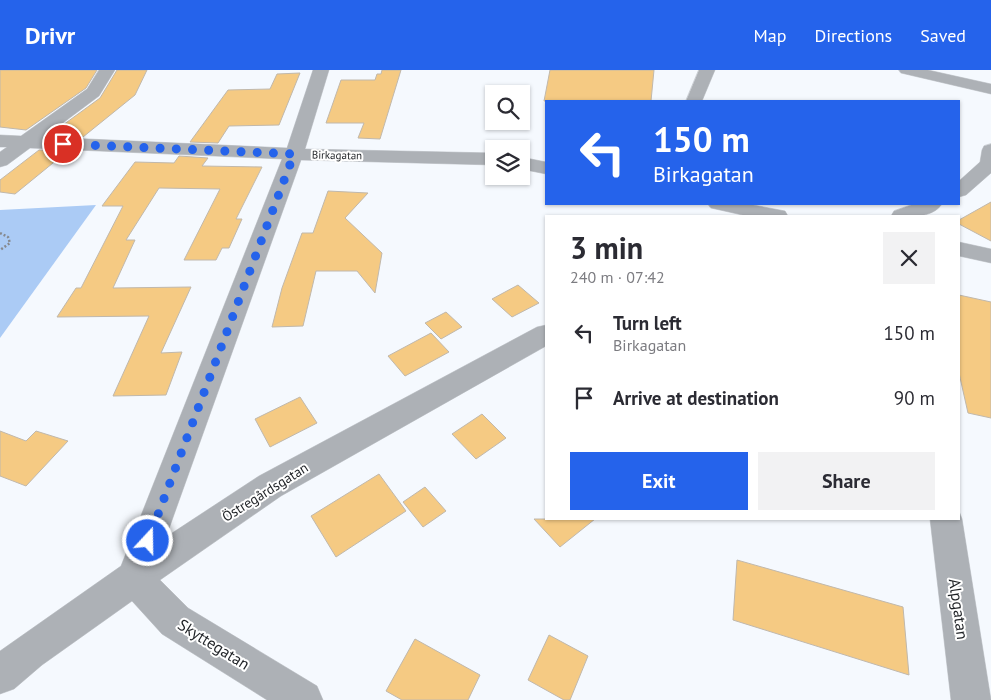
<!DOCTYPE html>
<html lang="en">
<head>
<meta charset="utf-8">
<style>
  body { margin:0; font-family:"PT Sans",sans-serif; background:#f2f2f3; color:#2b2b33; height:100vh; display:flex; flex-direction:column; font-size:19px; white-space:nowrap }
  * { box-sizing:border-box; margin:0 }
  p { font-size:16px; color:#7c7c81 }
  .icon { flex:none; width:28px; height:28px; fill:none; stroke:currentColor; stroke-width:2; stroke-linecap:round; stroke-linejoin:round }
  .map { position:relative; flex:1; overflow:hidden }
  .details { position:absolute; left:545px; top:145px; width:415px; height:305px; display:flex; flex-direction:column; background:#fff; border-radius:0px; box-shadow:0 1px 4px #0004 }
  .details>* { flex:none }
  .guide { position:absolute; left:545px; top:30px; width:415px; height:105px; border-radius:0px; box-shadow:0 1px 4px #0004; background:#2563eb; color:#fff; overflow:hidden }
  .buttons { position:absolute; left:485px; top:15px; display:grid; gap:10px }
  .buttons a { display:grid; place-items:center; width:45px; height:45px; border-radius:0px; background:#fff; box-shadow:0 1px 4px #0004; font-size:25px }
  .pin { position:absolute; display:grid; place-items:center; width:42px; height:42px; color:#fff; margin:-21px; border:2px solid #fff; border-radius:50%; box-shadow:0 1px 5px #0007 }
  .me { position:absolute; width:55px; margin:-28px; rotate:21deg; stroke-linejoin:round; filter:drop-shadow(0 0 4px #0008) }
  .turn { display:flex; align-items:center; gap:18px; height:105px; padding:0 25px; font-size:22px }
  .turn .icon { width:65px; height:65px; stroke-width:2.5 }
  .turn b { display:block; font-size:35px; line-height:42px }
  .round { display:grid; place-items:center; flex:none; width:52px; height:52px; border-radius:0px; background:#f2f2f3 }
  .head { display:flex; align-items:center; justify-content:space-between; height:85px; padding:0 25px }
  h1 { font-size:30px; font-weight:700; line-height:38px }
  .primary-button { display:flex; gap:10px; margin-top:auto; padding:10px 25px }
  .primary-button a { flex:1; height:58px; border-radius:0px; background:#2563eb; color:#fff; font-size:20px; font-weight:700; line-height:58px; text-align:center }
  .primary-button a+a { background:#f2f2f3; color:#2b2b33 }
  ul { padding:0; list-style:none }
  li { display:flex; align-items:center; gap:15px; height:65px; padding:0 25px }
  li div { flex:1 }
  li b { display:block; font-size:19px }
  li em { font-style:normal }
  header { display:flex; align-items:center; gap:30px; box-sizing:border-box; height:70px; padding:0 25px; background:#2563eb; color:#fff }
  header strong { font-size:24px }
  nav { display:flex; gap:28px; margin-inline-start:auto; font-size:18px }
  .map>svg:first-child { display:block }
  .green { fill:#abcbf5 }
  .building { fill:#f5ca83; stroke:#c0b8ac }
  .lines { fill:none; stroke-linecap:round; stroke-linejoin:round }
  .minor-casing { stroke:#ced2d7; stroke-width:1 }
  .path { stroke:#86898e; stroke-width:2.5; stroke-dasharray:2 2; stroke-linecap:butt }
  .minor { fill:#adb1b6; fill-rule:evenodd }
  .route { stroke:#2563eb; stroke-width:9; stroke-dasharray:0 16.2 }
  .labels { text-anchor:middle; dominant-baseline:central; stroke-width:4; stroke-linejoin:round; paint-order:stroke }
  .far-street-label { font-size:11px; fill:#1f2226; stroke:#fff }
  .street-label { font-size:14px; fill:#1f2226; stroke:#fff }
  .near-street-label { font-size:16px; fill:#1f2226; stroke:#fff }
</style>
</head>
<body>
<header>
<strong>Drivr</strong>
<nav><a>Map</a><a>Directions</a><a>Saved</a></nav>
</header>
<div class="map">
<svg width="991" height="630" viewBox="0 0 991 630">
  <rect width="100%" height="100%" fill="#f5f9fe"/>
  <!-- green -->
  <polygon class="green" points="96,135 0,268 0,140"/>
  <!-- building -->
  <g class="building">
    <polygon points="0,0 97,0 86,18 26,60 0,57"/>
    <polygon points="117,0 147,0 135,25 83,67 52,63 100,28"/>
    <polygon points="382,0 401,0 380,69 358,68 364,53 326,53 341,10 375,10 377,4 381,4"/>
    <polygon points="550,0 654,0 651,31 544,31"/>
    <polygon points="300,3 279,55 229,56 218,73 190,72 228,20 270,19 277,4"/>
    <polygon points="39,80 62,81 64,84 15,124 0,122 0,110"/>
    <polygon points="179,86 208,88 202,96 262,97 236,149 242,149 229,178 222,178 216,190 184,190 220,119 159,118 126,170 135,170 113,218 191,217 161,283 182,282 166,325 113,326 149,246 57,247 76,218 81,218 123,136 102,136 135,92 174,93"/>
    <polygon points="328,121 368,123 345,148 382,183 375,223 357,201 316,201 303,256 272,257 282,218 302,163 313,163"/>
    <polygon points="991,132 991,171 959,154 959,150"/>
    <polygon points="518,215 539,233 512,247 492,229"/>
    <polygon points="959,225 991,232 991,348 968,343 959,303"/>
    <polygon points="446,242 462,257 441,269 425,253"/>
    <polygon points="431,263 449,282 405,306 388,286"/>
    <polygon points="300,327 317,353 270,377 255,349"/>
    <polygon points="482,344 506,368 476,389 452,364"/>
    <polygon points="0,361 26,371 36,361 68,371 26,416 0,406"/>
    <polygon points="379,404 406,441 336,487 311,446"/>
    <polygon points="425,417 446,441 423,457 403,432"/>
    <polygon points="534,449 595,449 560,477"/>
    <polygon points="737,490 903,537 909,605 733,550"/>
    <polygon points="549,565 588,586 570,630 564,630 528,610"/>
    <polygon points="415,569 480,605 468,630 402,630 386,621"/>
  </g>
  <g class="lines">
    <defs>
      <g id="minor">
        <polygon points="99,0 115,0 99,26 44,67 287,78 313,0 329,0 305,79 494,83 494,95 301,90 166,467 259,406 537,257 546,255 546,276 281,426 160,510 188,538 317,616 323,630 267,630 162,564 132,531 42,595 14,619 0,624 0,581 121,496 282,89 30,78 7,95 0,97 0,82 7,77 0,77 0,65 21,66 87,19"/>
        <polygon points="699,0 715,0 702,31 686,31"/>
        <polygon points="899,0 928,0 991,14 991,24 901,3"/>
        <polygon points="991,74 991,103 966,125 959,127 959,111 980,92 982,80 984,76"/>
        <polygon points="521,87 546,92 546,104 521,99"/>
        <polygon points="708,134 748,134 785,141 788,146 747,146 711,138"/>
        <path d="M 914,134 L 942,134 C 932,149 907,147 891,146 L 894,141 Z"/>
        <polygon points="959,172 991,179 991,193 959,186"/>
        <polygon points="959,441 962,449 991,630 951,630 930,449 959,449"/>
      </g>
    </defs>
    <!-- minor casing -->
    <use href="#minor" class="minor-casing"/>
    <!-- path -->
    <polyline class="path" points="0,163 8,167 10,173 0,180"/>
    <!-- minor -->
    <use href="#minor" class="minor"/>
  </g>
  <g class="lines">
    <!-- route -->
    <polyline class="route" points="63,74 294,84 148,471"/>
  </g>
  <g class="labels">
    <!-- far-street labels -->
    <g class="far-street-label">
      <text transform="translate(337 85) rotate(1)">Birkagatan</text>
    </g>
    <!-- street labels -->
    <g class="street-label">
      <text transform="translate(265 422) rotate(-32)">Östregårdsgatan</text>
    </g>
    <!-- near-street labels -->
    <g class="near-street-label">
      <text transform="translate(959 539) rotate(82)">Alpgatan</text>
      <text transform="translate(214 574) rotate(32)">Skyttegatan</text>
    </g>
  </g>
</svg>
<div class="buttons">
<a><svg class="icon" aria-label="search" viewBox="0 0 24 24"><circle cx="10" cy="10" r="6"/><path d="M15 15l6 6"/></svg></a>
<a><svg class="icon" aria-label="layers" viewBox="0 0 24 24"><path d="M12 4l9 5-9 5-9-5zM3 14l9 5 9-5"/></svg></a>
</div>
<div class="pin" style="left:63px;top:74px;background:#d93025"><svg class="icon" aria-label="arrive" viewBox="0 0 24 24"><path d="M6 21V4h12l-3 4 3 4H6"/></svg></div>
<svg class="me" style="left:148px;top:471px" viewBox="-20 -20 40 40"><circle r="17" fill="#2563eb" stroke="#fff" stroke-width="3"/><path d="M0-11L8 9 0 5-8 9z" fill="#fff"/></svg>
<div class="guide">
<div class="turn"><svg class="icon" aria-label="left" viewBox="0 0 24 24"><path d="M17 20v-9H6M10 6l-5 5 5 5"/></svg><div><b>150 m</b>Birkagatan</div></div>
</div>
<section class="details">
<div class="head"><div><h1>3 min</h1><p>240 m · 07:42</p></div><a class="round"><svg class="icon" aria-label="close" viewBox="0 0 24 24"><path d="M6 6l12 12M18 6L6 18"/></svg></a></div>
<ul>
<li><svg class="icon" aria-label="left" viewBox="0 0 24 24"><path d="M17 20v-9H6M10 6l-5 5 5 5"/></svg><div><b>Turn left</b><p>Birkagatan</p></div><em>150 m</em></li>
<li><svg class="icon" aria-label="arrive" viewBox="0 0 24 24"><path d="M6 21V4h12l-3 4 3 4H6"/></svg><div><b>Arrive at destination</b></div><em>90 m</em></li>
</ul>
<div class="primary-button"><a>Exit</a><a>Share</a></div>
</section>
</div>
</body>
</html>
